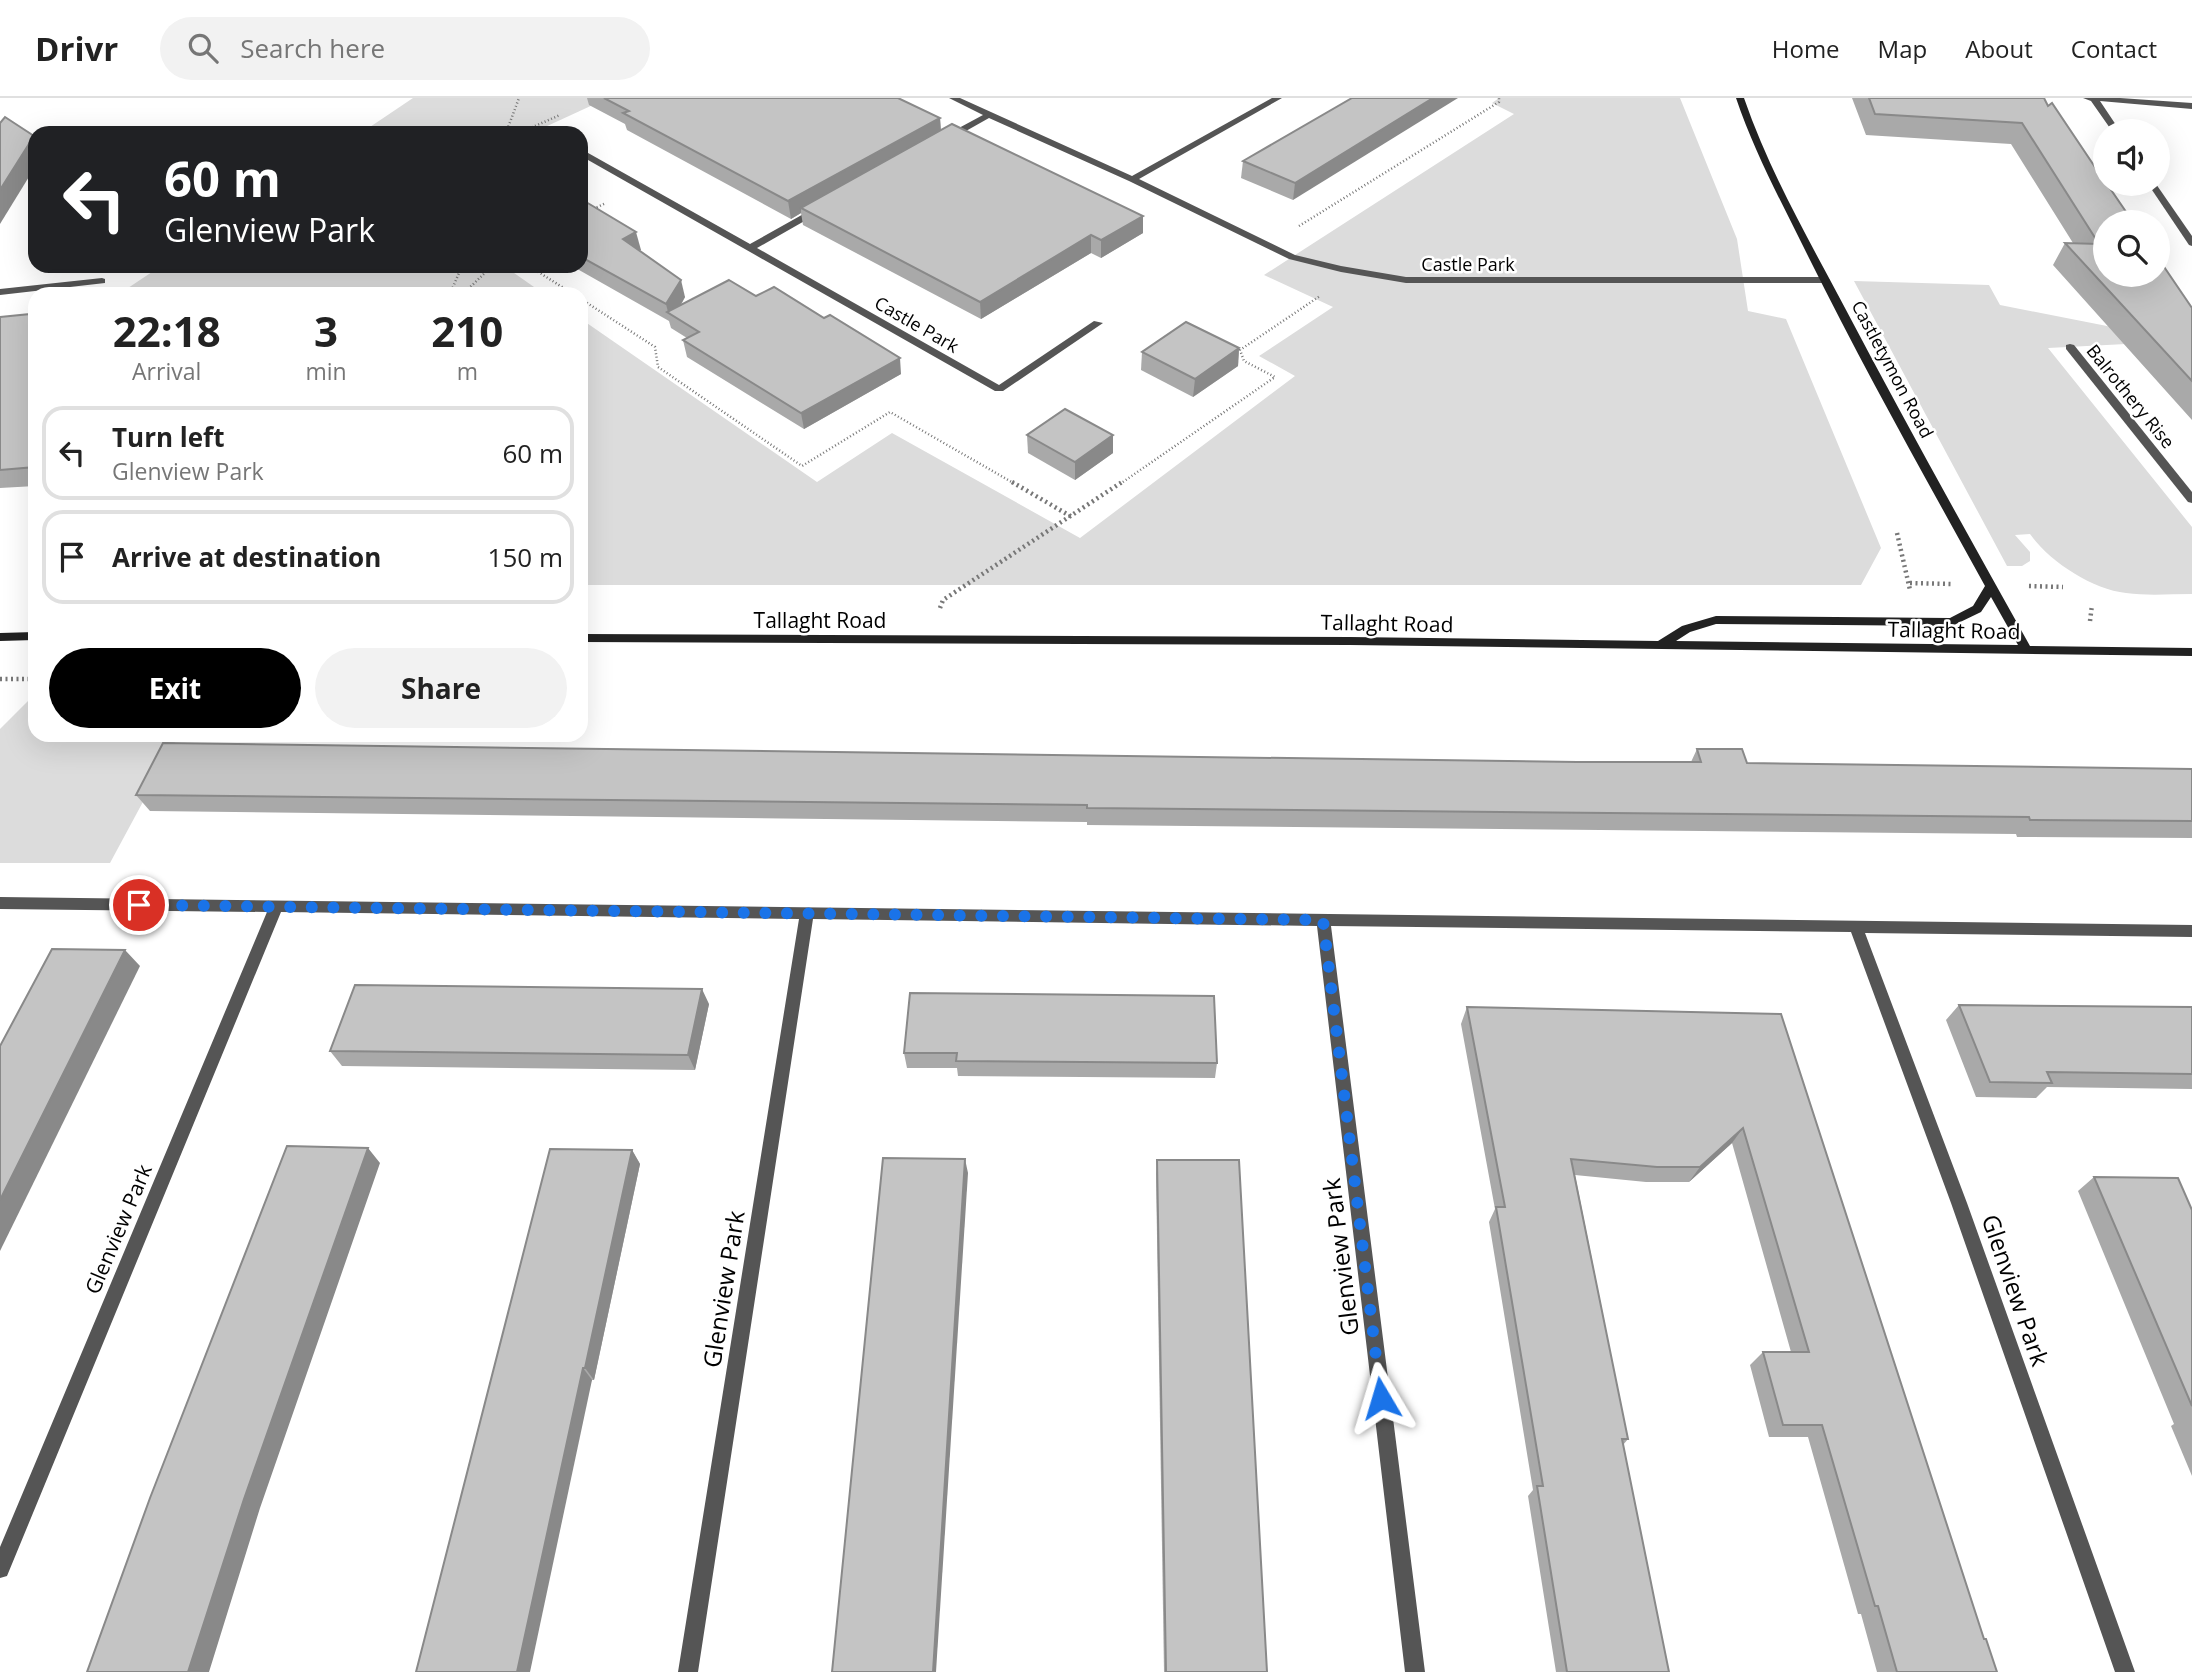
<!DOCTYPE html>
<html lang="en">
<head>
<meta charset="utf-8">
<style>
  body { margin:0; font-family:"Open Sans",sans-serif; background:#f2f2f2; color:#222; height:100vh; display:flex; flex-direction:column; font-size:26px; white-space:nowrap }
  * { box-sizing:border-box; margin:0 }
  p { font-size:23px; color:#767676 }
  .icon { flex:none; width:38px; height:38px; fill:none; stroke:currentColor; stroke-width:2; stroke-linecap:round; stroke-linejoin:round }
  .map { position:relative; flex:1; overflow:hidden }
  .details { position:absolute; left:28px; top:189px; width:560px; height:455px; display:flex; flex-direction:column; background:#fff; border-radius:21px; box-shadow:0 7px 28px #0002 }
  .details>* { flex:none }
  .banner { position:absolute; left:28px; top:28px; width:560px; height:147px; border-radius:21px; box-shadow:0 7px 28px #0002; background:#202124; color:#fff; overflow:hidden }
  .controls { position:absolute; left:2093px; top:21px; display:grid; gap:14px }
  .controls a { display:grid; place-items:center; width:77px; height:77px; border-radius:50%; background:#fff; box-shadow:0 7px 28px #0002; font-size:35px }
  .pin { position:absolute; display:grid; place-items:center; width:60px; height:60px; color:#fff; margin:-30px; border:4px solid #fff; border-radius:50%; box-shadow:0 2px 7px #0007 }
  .me { position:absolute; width:77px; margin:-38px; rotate:353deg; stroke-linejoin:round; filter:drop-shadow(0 0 5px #0008) }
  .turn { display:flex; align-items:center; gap:24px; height:147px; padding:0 21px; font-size:32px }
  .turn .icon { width:91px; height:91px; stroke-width:2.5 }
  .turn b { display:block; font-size:49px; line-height:60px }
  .eta { display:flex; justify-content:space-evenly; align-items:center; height:119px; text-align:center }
  .eta b { font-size:42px; font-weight:700; line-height:49px }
  .button { display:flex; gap:14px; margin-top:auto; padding:14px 21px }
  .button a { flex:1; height:80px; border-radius:42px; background:#000; color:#fff; font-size:28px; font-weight:700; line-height:80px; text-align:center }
  .button a+a { background:#f2f2f2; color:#222 }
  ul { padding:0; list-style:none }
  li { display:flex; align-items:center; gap:21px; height:94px; margin:0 14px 10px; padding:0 7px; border:4px solid #e0e0e0; border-radius:21px }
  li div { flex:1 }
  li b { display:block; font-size:26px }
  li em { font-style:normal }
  header { display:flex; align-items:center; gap:42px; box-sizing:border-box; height:98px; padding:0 35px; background:#fff; border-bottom:2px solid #e0e0e0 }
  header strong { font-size:33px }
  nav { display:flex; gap:38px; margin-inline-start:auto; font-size:24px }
  .search { width:490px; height:63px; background:#f2f2f2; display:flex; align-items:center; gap:18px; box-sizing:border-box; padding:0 24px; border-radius:38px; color:#767676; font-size:26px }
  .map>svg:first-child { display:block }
  .green { fill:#dcdcdc }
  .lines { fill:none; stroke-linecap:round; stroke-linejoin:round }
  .path-far1 { stroke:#777; stroke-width:2.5; stroke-dasharray:1 2.5; stroke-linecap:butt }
  .path { stroke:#777; stroke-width:4.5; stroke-dasharray:2 3.5; stroke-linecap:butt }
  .street { fill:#555; fill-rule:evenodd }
  .secondary { fill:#222; fill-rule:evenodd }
  .wall { fill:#a9a9a9 }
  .shaded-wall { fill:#898989 }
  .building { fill:#c4c4c4; stroke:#898989; stroke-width:2 }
  .route { stroke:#1a73e8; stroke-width:12; stroke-dasharray:0 21.6 }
  .labels { text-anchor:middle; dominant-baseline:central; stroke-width:5; stroke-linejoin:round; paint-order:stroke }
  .far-street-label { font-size:18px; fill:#000; stroke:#fff }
  .street-label { font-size:21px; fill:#000; stroke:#fff }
  .near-street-label { font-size:24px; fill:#000; stroke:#fff }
</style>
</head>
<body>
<header>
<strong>Drivr</strong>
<div class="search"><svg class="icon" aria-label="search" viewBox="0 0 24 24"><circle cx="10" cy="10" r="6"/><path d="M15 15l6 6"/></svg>Search here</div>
<nav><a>Home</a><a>Map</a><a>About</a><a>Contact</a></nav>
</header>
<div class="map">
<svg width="2192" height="1574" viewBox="0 0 2192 1574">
  <rect width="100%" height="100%" fill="#fff"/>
  <!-- green -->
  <g class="green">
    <polygon points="413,0 608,0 532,35 361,35"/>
    <polygon points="1499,0 1680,0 1737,141 1748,213 1786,221 1881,450 1861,487 581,487 581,221 817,384 892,335 1080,440 1295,278 1259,258 1333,209 1264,177 1514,16 1492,5"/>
    <polygon points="161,168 504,168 544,196 119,196"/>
    <path d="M 1854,183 L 1989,187 L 2000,207 L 2112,229 L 2126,246 L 2048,250 L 2192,429 L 2192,496 C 2170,496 2148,498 2126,495 C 2092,491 2050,464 2030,436 L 2015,437 L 2030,454 L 2030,463 L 2022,468 L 2007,468 Z"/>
    <polygon points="35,596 35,637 179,637 110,765 0,765 0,631"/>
  </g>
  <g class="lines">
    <!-- path-far1 -->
    <g class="path-far1">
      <polyline points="506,35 519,0"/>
      <polyline points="519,35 560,17"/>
      <polyline points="581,117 606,105"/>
      <polyline points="1299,128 1499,4 1499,0"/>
      <polyline points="529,168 573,196"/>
      <polyline points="450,196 462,168"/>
      <polyline points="463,196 492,168"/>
      <polyline points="581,201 655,249 658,269 802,368 890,314 1015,386"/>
      <polyline points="1120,386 1275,279 1244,263 1240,252 1320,198"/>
    </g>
    <!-- path -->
    <g class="path">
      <polyline points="1012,384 1072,419"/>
      <polyline points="1897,435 1910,492"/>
      <polyline points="1910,485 1952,486"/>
      <polyline points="2029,488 2063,489"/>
      <polyline points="940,510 943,502 1122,384"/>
      <polyline points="2090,523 2092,507"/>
      <polyline points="0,581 33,581"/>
    </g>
    <!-- street -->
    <g class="street">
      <polygon points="949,0 960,0 1132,78 1272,0 1282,0 1139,81 1295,157 1341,168 1406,179 1825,179 1830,182 1825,185 1406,185 1341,174 1289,161 1129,83 989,20 950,42 944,42 944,38 983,17"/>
      <polygon points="2083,0 2120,0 2192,5 2192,11 2100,3 2120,33 2112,33 2091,3"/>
      <polygon points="581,51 750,146 816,109 822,109 822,113 757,150 999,287 1094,223 1103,225 1003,293 995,293 581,58"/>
      <polygon points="2148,86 2156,86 2192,138 2192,148 2189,147"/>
      <polygon points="102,180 105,181 105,185 0,197 0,191"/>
      <polygon points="2070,246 2074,247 2192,394 2192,405 2188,404 2066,251 2066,247"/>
      <polygon points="0,799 2192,827 2192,839 1865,835 1967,1105 2135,1574 2115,1574 1951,1105 1851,834 1331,828 1425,1574 1405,1574 1317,828 813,821 698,1574 678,1574 799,821 281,814 7,1478 0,1480 0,1449 267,814 0,811"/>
    </g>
    <!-- secondary -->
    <g class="secondary">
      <path d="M 1736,0 L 1744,0 C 1769,73 1809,142 1845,210 C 1905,324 1968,437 2030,548 L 2192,550 L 2192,558 L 1350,547 L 581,544 L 581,536 L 1350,539 L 1658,543 L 1682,528 L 1716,518 L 1950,520 L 1973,508 L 1985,488 C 1925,379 1864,271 1809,160 C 1783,107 1755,56 1736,0 ZM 1991,499 L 2018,547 L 1676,543 L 1690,534 L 1716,526 L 1952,528 L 1981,514 Z"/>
      <polygon points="35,534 35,542 0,543 0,535"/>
    </g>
  </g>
  <!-- wall -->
  <g class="wall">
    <polygon points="587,0 898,0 940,20 941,32 1143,135 1101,160 1091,155 981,221 803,127 801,115 791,121 627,32 625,26 589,7"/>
    <polygon points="1352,0 1293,102 1241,80 1243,63"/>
    <polygon points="1852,0 2044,0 2048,8 2192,210 2192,322 2053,167 2065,145 2073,145 2011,46 1866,37"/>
    <polygon points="581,101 641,152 639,152 685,199 681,207 756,198 901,276 804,331 687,259 683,242 687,240 671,230 669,223 572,168 581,168"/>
    <polygon points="35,209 35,388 0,390 0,219 30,216"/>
    <polygon points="1239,250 1238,268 1193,299 1141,272 1142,254"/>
    <polygon points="1027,337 1113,337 1113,355 1075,382 1028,355"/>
    <polygon points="1697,651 1747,665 2192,671 2192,740 2017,739 2016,736 1087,727 1087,724 150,713 136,697 1577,664 1691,664"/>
    <polygon points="910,895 1217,965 1215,980 958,978 957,970 907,970 904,955"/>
    <polygon points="709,906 695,972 342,968 330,953"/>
    <polygon points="1959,907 2192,909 2192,991 2047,989 2036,1000 1976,999 1946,922"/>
    <polygon points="1467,909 1781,916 1984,1541 1997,1574 1877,1574 1861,1516 1858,1516 1808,1339 1769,1339 1750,1267 1763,1254 1791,1254 1732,1045 1689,1084 1646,1084 1575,1077 1628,1341 1623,1347 1669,1574 1556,1574 1528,1398 1533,1392 1489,1124 1495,1111 1461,926"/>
    <polygon points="632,1052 640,1066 594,1282 592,1282 416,1574"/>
    <polygon points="1157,1062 1267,1574 1164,1574 1156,1076"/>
    <polygon points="2094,1079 2192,1112 2192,1378 2171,1328 2174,1326 2078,1093"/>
  </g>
  <!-- shaded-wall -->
  <g class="shaded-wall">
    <polygon points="1433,0 1458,0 1293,102 1295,85"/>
    <polygon points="940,20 941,37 801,110 801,115 791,121 788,103"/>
    <polygon points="34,38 35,39 35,69 0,126 0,92"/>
    <polygon points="1143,118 1143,135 1101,160 1101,142"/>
    <polygon points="636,134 641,152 627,158 623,141"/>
    <polygon points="1091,137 1091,155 981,221 980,204"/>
    <polygon points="681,182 685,199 674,218 668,214 666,206"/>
    <polygon points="1239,250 1238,268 1193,299 1195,281"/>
    <polygon points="900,260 901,276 804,331 801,315"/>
    <polygon points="1113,337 1113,355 1075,382 1075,364"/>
    <polygon points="125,852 140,868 0,1153 0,1102"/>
    <polygon points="702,891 709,906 695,972 688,957"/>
    <polygon points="1743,1030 1732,1045 1689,1084 1700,1069"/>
    <polygon points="368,1050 380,1065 260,1410 209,1574 188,1574 244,1401"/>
    <polygon points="632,1052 640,1066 594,1282 585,1270"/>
    <polygon points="965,1061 968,1075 936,1574 933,1574"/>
    <polygon points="583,1270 592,1282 530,1574 517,1574"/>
  </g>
  <!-- building -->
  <g class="building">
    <polygon points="604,0 898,0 940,20 788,103 623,15 629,13"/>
    <polygon points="1352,0 1433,0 1295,85 1243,63"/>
    <polygon points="1869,0 2044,0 2048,8 2052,5 2105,84 2105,86 2107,86 2133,124 2105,124 2105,177 2158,177 2158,160 2192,210 2192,283 2065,145 2099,146 2022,25 1875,16"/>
    <polygon points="5,19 34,38 0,92 0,25"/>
    <polygon points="952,26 1143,118 1101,142 1091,137 980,204 801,110"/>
    <polygon points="581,101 636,134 623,141 681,182 666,206 581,159"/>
    <polygon points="729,182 756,198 774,189 824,220 830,217 900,260 801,315 683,242 699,234 667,214"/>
    <polygon points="35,209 35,313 33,318 35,318 35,369 0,372 0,219 30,216 32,210"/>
    <polygon points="1186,224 1239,250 1195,281 1142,254"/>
    <polygon points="1065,311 1113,337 1075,364 1027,337"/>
    <polygon points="163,645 1577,664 1701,664 1697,651 1742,651 1747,665 2192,671 2192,723 2030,722 2029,719 1087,710 1087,707 136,697"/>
    <polygon points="52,851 125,852 0,1102 0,948"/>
    <polygon points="355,887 702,891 688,957 330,953"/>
    <polygon points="910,895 1214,898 1217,965 956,963 957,955 904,955"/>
    <polygon points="1959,907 2192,909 2192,976 2047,974 2052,985 1990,984"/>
    <polygon points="1467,909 1781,916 1984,1541 1986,1541 1997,1574 1897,1574 1878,1508 1875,1508 1822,1327 1783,1327 1763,1254 1809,1254 1743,1030 1700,1069 1657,1069 1571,1061 1628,1341 1622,1341 1669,1574 1567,1574 1537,1388 1543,1388 1496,1109 1505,1109"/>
    <polygon points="287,1048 368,1050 244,1401 188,1574 87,1574 150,1400"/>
    <polygon points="550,1051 632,1052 585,1270 583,1270 517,1574 416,1574"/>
    <polygon points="883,1060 965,1061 933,1574 832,1574"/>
    <polygon points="1157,1062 1239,1062 1267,1574 1166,1574"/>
    <polygon points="2094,1079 2178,1080 2192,1112 2192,1308"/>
  </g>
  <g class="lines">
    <!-- route -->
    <polyline class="route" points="139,807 1323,822 1381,1300"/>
  </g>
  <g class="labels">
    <!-- far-street labels -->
    <g class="far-street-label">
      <text x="1468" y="166">Castle Park</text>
      <text transform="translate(917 226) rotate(30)">Castle Park</text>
      <text transform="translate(1893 271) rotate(62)">Castletymon Road</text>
      <text transform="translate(2131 298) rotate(51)">Balrothery Rise</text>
    </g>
    <!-- street labels -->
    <g class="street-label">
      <text x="820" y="522">Tallaght Road</text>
      <text transform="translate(1387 525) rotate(1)">Tallaght Road</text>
      <text transform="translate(1954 532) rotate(1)">Tallaght Road</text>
      <text transform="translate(118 1131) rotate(-67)">Glenview Park</text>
    </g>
    <!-- near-street labels -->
    <g class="near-street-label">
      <text transform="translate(1340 1159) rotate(-97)">Glenview Park</text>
      <text transform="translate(723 1191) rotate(-81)">Glenview Park</text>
      <text transform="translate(2016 1192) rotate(71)">Glenview Park</text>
    </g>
  </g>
</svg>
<div class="controls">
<a><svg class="icon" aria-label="sound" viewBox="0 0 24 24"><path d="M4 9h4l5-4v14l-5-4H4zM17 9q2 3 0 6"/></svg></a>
<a><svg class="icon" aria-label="search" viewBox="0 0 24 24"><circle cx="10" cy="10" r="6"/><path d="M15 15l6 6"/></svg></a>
</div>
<div class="pin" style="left:139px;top:807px;background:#d93025"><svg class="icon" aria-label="arrive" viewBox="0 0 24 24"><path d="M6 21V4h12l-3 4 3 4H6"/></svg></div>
<svg class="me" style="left:1381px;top:1300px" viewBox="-20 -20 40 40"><path d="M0-17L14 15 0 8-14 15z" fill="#1a73e8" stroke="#fff" stroke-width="4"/></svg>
<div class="banner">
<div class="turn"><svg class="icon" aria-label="left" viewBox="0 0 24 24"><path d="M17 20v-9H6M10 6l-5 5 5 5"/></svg><div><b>60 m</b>Glenview Park</div></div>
</div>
<section class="details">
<div class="eta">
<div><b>22:18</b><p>Arrival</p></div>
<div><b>3</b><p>min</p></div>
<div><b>210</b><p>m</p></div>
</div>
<ul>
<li><svg class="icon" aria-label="left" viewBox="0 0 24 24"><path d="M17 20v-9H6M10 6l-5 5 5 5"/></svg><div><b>Turn left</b><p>Glenview Park</p></div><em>60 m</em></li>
<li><svg class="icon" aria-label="arrive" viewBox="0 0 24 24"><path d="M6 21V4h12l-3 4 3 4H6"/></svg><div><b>Arrive at destination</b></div><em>150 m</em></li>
</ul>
<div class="button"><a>Exit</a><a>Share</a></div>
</section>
</div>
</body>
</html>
